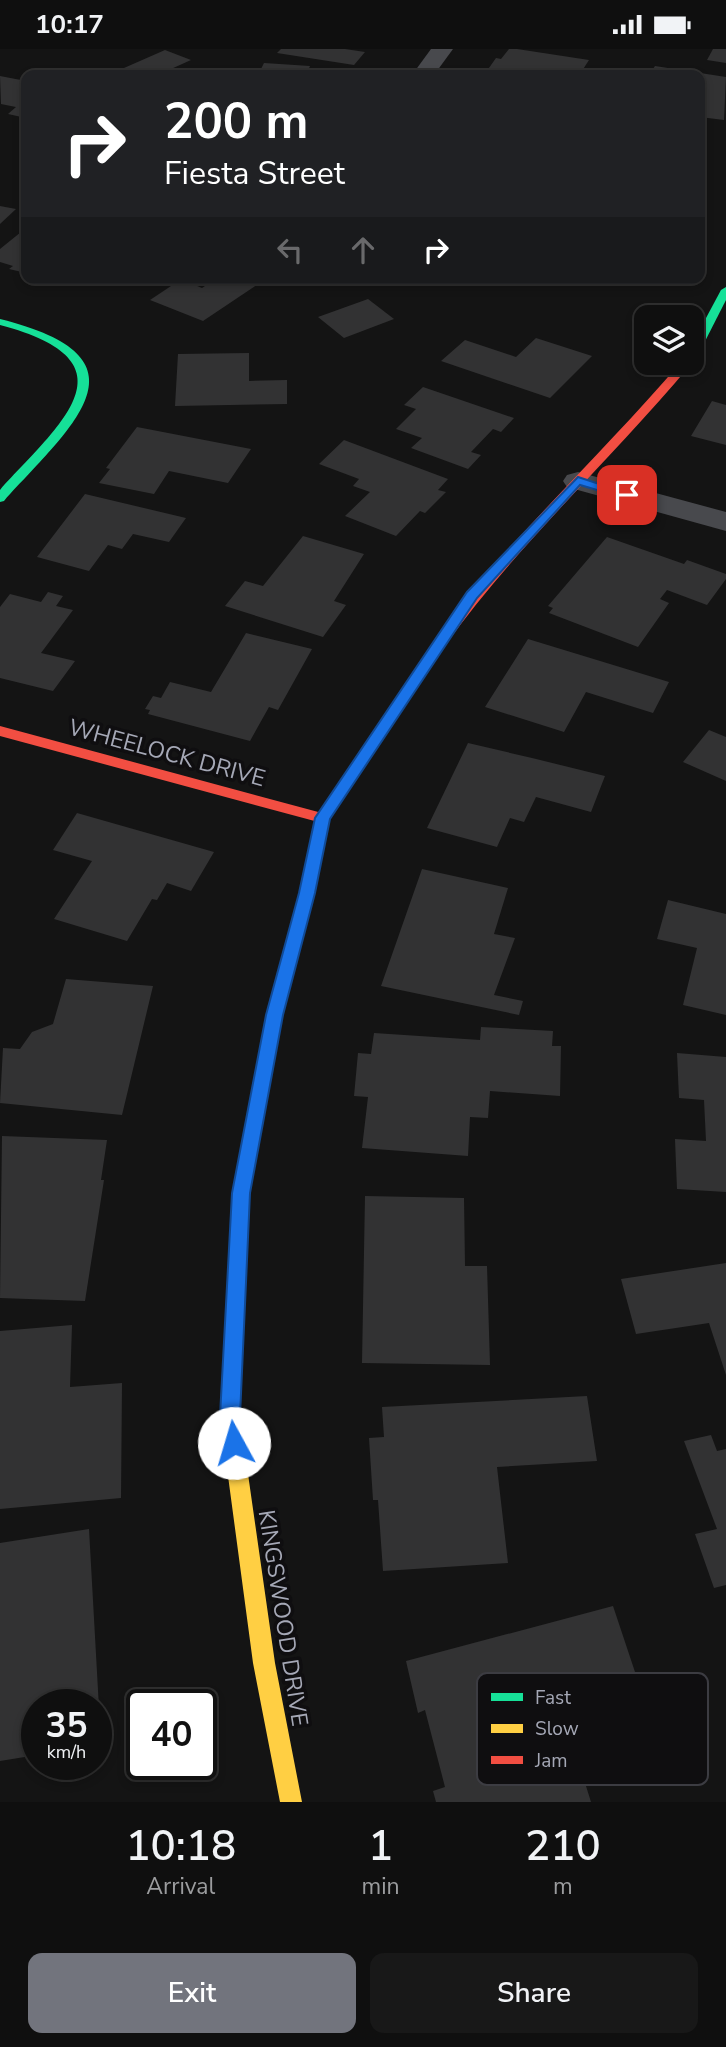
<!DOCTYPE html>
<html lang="en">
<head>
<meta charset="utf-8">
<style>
  body { margin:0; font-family:"Nunito Sans",sans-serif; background:#181818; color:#f1f3f6; height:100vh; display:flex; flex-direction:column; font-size:26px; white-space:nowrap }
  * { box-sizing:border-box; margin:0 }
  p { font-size:23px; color:#9b9c9e }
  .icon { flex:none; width:38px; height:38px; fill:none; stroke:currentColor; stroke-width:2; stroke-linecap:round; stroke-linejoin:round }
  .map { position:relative; height:1753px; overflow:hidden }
  .side { display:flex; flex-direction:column; background:#0f0f0f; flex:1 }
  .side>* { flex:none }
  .hud { position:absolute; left:21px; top:21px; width:684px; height:214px; border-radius:14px; box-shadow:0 4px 10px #0003,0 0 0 2px #2f2f2f; background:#202124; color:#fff; overflow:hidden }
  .tools { position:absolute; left:634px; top:256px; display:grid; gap:14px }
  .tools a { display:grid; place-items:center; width:70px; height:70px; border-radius:14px; background:#0f0f0f; box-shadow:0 4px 10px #0003,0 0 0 2px #2f2f2f; font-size:35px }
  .speed { position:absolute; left:21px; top:1640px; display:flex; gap:14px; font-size:35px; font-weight:700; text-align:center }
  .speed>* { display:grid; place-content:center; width:91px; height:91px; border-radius:50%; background:#0f0f0f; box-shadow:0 4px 10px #0003,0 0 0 2px #2f2f2f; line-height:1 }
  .speed small { font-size:18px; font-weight:400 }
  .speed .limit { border:4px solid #111; border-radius:10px; background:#fff; color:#111 }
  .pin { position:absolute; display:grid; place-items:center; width:60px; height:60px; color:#fff; margin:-30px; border-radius:14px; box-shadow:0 4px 10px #0006 }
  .me { position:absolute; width:77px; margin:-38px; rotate:354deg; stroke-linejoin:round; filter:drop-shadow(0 0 5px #0008) }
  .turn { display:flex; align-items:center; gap:24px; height:147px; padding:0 28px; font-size:32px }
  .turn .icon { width:91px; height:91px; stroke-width:2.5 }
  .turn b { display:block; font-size:49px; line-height:60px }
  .lanes { display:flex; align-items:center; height:66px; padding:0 28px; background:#0003; justify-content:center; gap:35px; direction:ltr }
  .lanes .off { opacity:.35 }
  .eta { display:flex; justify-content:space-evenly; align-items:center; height:119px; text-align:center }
  .eta b { font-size:42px; font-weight:600; line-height:49px }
  .button { display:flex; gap:14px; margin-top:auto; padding:14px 28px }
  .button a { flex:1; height:80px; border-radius:14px; background:#72747d; color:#fff; font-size:28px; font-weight:600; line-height:80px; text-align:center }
  .button a+a { background:#181818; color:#f1f3f6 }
  .status { display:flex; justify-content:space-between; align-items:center; height:49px; padding:0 35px; background:#0f0f0f; direction:ltr }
  .status svg { height:19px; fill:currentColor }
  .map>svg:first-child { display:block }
  .building { fill:#323233 }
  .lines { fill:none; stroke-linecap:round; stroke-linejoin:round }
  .street { fill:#48494d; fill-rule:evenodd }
  .fast { fill:#16e098; fill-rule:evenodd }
  .slow { fill:#ffcf43; fill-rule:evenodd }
  .jam { fill:#f24e42; fill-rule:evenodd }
  .route { fill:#1a73e8; stroke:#114b97; stroke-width:2 }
  .labels { text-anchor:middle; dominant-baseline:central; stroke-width:7; stroke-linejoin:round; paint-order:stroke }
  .street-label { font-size:23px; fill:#a5a8b6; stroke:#0f0e10 }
  .key { fill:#0f0e10; stroke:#3c3c42; stroke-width:2 }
  .key-label { font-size:19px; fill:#a5a8b6 }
</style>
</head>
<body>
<div class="status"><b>10:17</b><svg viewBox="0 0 49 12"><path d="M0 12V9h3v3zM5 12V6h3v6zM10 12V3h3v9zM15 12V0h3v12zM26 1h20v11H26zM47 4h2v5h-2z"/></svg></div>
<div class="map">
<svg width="726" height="1753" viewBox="0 0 726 1753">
  <rect width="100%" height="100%" fill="#141414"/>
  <!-- building -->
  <g class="building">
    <polygon points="281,0 345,0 365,3 354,16 277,4"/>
    <polygon points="509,0 517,0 589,11 580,25 550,20 546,26 484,26 496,9 501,10"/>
    <polygon points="713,0 726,0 726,14 707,11"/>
    <polygon points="165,1 191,11 171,20 185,26 108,26"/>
    <polygon points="264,14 310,17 306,26 258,26"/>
    <polygon points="655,17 726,28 724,71 700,68 700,26 649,26"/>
    <polygon points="0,27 26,32 26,69 8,65 16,58 1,55"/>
    <polygon points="0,157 16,160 0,175"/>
    <polygon points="26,179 26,224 9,220 13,217 0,213 0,200"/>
    <polygon points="183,229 190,229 185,232 202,239 217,229 267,229 203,272 150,251"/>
    <polygon points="368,250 394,270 344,289 318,268"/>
    <polygon points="536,289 592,307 550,349 441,312 465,291 516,308"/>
    <polygon points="249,304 249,332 287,331 287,355 175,357 178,305"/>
    <polygon points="423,338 514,369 501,383 493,380 471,403 481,406 468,420 411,399 422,389 396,380 416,360 404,356"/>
    <polygon points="712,352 726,356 726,396 691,387"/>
    <polygon points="137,378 251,400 228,434 169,422 154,445 99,434 110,420 106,419"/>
    <polygon points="344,391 448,430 438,441 446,443 425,464 420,462 396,487 345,467 370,443 353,437 359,430 319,415"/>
    <polygon points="85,445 186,469 169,493 133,485 122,500 108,496 89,522 37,508"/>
    <polygon points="303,487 364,505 334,552 346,556 323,588 225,557 245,532 263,537"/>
    <polygon points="607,488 684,515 687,511 726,525 726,530 707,556 667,541 660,550 669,554 638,598 549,564 553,559 548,557"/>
    <polygon points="48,543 63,547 56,557 73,561 41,604 75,612 53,642 0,629 0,558 10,545 41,553"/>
    <polygon points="246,584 312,600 278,661 269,658 250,692 148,665 150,661 145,660 153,647 161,649 170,633 211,643"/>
    <polygon points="528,590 669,633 653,664 586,643 564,683 485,658"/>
    <polygon points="709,681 726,688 726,732 683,713"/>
    <polygon points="468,694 532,709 605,727 591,763 536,748 524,773 510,769 497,798 427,779"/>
    <polygon points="77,764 214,803 191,842 167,834 157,851 152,850 127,892 54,870 92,812 53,801"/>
    <polygon points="422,820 508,839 494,885 515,889 494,946 523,952 519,966 381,937"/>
    <polygon points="668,851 726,865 726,966 683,956 697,899 657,890"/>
    <polygon points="66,930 153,937 122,1066 0,1054 3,999 20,1000 32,983 53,975"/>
    <polygon points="481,978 553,982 552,997 561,997 560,1047 490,1042 488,1069 470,1068 468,1107 362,1099 368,1048 354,1047 358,1004 371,1005 374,984 480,991"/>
    <polygon points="677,1004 726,1008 726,1143 677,1140 675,1090 706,1092 704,1051 679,1049"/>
    <polygon points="2,1087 107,1091 101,1131 104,1131 85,1252 0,1249"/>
    <polygon points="365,1147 464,1149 465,1217 487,1217 490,1316 362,1314"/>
    <polygon points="726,1214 726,1326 709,1274 636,1285 621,1230"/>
    <polygon points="72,1276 70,1338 122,1334 121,1449 0,1460 0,1282"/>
    <polygon points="587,1347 597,1412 497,1418 508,1514 383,1522 378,1451 373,1451 369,1389 384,1388 382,1358"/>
    <polygon points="711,1386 717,1402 726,1400 726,1536 714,1539 695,1485 717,1480 684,1392"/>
    <polygon points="89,1480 101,1695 96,1696 96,1656 37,1656 37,1706 0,1712 0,1494"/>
    <polygon points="613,1557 638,1632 560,1654 591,1753 436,1753 433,1742 445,1738 425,1661 418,1664 406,1612"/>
  </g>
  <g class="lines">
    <!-- street -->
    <g class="street">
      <polygon points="431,0 453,0 434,26 412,26"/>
      <polygon points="578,423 726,463 726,482 567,438 563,432 567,426"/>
    </g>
    <!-- fast -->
    <g class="fast">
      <polygon points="726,238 726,251 697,308 691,311 691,297 721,241"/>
      <path d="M 0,270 C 157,309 73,376 4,452 L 0,453 L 0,441 C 60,375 140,313 0,276 Z"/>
      <polygon points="441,588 448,592 329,770 313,852 305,858 299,856 297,852 315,769 436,589"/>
    </g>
    <!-- slow -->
    <polygon class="slow" points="234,1388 241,1390 244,1397 275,1614 302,1753 280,1753 253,1614 224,1397 227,1390"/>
    <!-- jam -->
    <g class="jam">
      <path d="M 691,311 L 693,313 L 691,315 C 611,411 519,494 446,595 L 436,595 L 434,592 L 436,589 C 509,489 601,407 681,313 L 691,313 Z"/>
      <polygon points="0,677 322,764 329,769 322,774 0,687"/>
      <polygon points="305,846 313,852 282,966 250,1144 240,1367 244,1397 241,1404 234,1406 227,1404 220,1367 232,1144 266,966 297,852"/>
    </g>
  </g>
  <!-- route -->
  <polygon class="route" points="578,428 633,446 627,450 580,436 477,549 330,770 315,844 283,966 250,1144 240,1367 244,1394 241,1401 234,1404 227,1401 220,1367 232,1144 266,966 299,844 315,769 467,543"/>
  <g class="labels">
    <!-- street labels -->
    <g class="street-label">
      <text transform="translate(167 704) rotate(15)">WHEELOCK DRIVE</text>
      <text transform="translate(283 1569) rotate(81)">KINGSWOOD DRIVE</text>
    </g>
  </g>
  <!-- legend -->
  <rect x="477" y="1624" width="231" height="112" rx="10" class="key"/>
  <rect x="491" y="1644" width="32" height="8" fill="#16e098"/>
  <rect x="491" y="1675" width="32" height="9" fill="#ffcf43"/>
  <rect x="491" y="1707" width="32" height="8" fill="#f24e42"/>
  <g class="key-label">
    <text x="535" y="1655">Fast</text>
    <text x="535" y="1686">Slow</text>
    <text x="535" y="1718">Jam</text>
  </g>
</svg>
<div class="tools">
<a><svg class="icon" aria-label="layers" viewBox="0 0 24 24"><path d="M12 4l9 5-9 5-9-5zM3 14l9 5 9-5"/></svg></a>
</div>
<div class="speed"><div>35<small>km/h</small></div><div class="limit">40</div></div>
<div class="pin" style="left:627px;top:446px;background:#d93025"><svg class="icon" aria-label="arrive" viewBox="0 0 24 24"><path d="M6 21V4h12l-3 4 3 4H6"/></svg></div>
<svg class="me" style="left:234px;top:1394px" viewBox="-20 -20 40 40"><circle r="19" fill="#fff"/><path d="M0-13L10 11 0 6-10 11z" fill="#1a73e8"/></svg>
<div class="hud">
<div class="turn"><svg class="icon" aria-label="right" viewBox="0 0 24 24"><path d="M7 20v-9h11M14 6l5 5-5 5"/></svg><div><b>200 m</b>Fiesta Street</div></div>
<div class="lanes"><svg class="icon off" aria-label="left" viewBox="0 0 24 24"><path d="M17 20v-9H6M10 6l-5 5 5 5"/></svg><svg class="icon off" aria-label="ahead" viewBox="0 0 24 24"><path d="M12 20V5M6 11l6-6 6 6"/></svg><svg class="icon" aria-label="right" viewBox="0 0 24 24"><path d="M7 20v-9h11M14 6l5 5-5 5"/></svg></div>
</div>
</div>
<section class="side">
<div class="eta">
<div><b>10:18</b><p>Arrival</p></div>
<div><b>1</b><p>min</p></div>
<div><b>210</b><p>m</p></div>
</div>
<div class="button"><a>Exit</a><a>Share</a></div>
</section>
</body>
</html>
